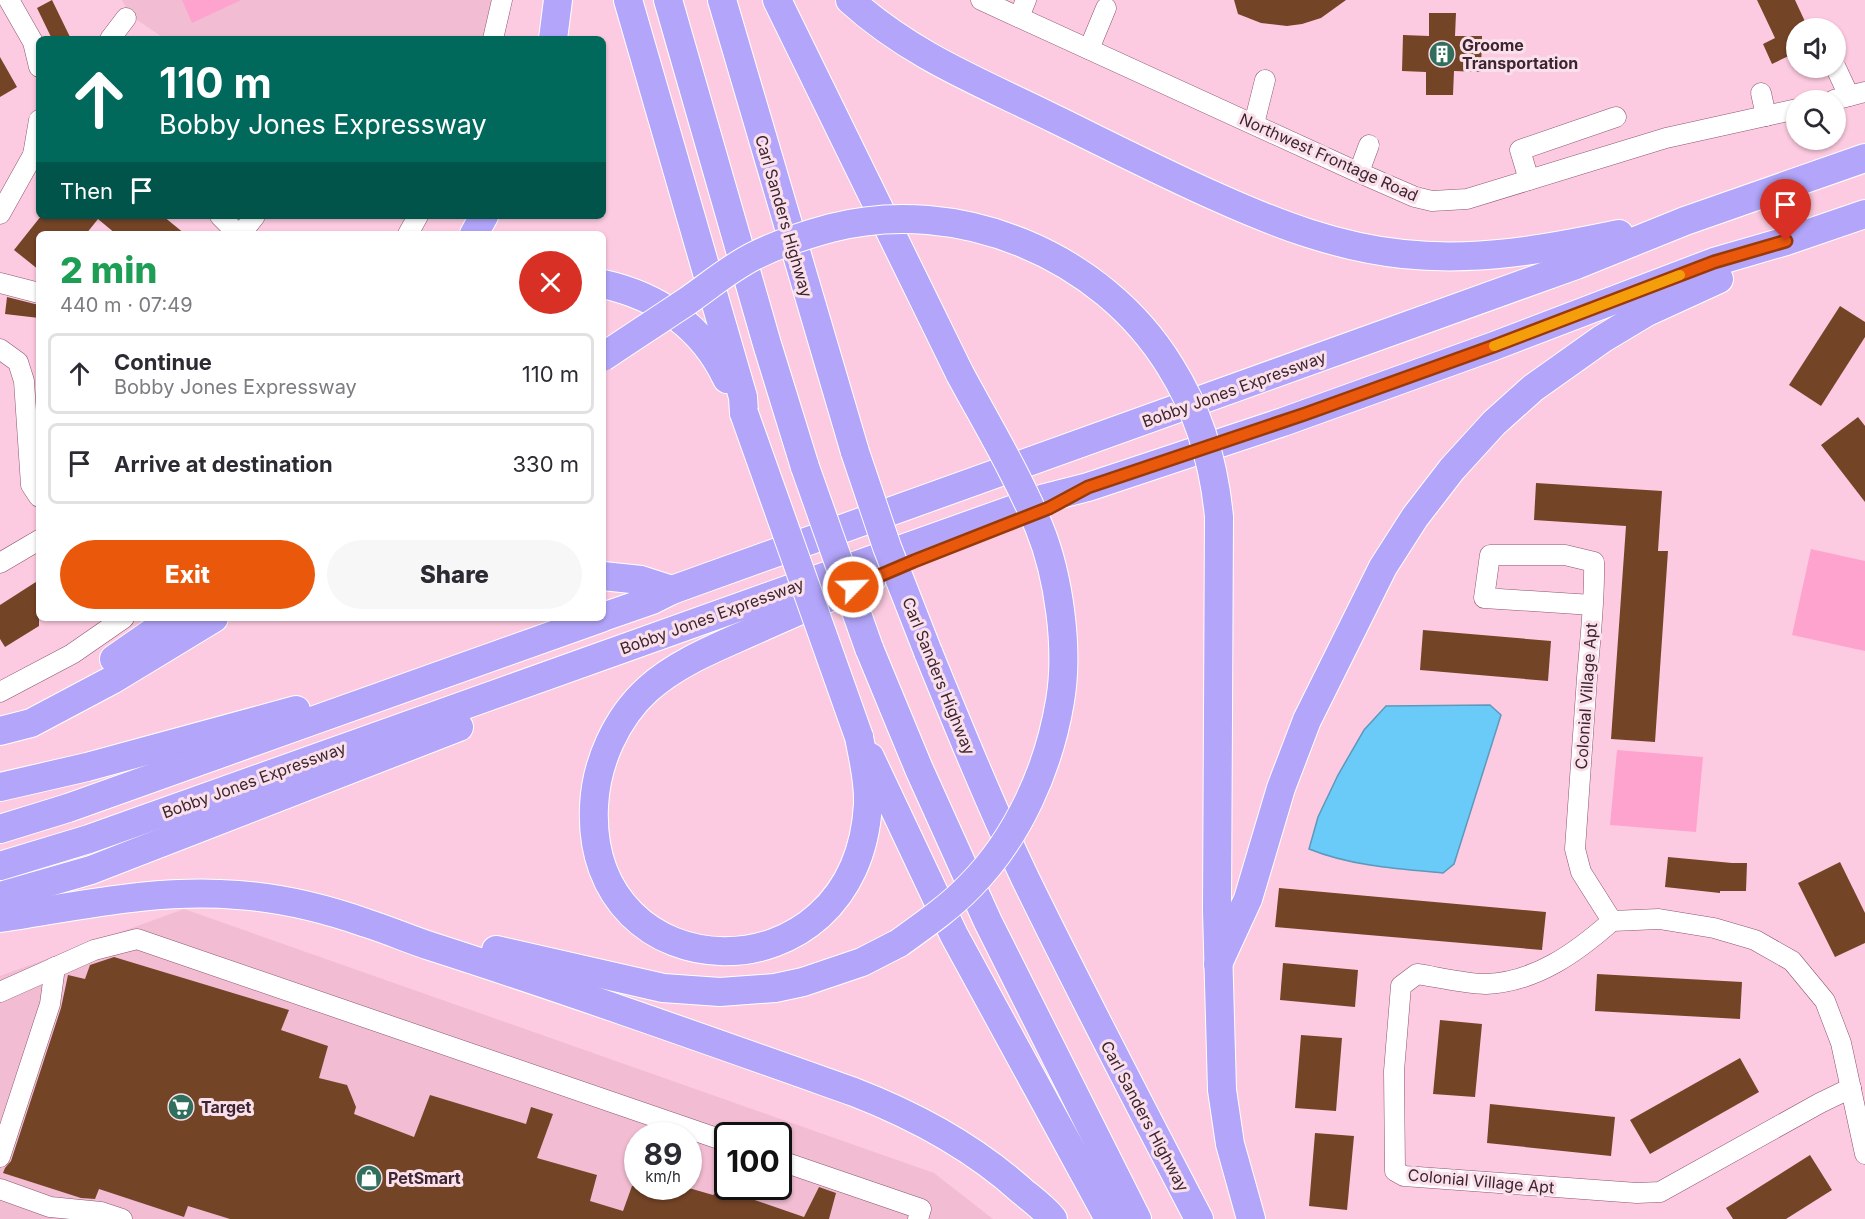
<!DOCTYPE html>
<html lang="en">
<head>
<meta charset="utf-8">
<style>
  body { margin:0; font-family:Inter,sans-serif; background:#f7f7f7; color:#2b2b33; height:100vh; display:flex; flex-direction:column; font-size:22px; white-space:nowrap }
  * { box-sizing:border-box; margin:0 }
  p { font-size:20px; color:#7c7c81 }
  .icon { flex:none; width:33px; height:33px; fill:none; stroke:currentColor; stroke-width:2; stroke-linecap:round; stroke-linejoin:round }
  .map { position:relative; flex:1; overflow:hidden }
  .sheet { position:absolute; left:36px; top:231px; width:570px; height:390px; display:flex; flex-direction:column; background:#fff; border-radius:9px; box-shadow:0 2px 4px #0004 }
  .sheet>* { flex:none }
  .guide { position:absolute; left:36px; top:36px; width:570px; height:183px; border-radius:9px; box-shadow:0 2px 4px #0004; background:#00695c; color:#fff; overflow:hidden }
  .buttons { position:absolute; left:1786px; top:18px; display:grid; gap:12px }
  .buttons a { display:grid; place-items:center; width:60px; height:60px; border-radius:50%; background:#fff; box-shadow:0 2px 4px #0004; font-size:30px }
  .speed { position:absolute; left:624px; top:1122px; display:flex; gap:12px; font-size:30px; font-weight:700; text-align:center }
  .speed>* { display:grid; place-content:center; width:78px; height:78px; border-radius:50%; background:#fff; box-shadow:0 2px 4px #0004; line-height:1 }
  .speed small { font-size:15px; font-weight:400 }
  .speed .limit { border:3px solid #111; border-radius:9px; background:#fff; color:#111 }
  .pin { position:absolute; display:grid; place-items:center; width:51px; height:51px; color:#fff; margin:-62px -26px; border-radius:50% 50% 50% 0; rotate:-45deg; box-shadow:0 0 6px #0007 }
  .pin .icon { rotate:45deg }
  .me { position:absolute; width:66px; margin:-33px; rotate:66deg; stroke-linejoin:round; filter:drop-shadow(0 0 4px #0008) }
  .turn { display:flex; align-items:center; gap:21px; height:126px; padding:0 24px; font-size:27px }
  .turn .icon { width:78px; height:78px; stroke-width:2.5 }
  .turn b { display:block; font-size:42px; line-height:51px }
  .then { display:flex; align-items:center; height:57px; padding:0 24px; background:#0003; gap:12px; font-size:22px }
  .round { display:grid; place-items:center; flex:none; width:63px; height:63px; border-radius:32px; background:#f7f7f7 }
  .summary { display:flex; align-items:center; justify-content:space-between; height:102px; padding:0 24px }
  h1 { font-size:36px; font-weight:800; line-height:45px; color:#1e9e55 }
  .cta { display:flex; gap:12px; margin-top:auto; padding:12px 24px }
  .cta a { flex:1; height:69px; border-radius:36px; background:#ea580c; color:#fff; font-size:24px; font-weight:800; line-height:69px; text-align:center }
  .cta a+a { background:#f7f7f7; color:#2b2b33 }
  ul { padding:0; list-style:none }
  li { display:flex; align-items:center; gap:18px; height:81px; margin:0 12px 9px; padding:0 12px; border:3px solid #e1e1e2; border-radius:9px }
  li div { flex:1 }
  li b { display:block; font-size:22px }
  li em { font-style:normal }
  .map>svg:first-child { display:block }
  .built { fill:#f2bcd3; fill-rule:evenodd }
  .green { fill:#fea3ce }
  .water { fill:#6acbf8; stroke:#5c99bc; stroke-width:1.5 }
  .building { fill:#744427 }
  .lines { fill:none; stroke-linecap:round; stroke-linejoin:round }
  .minor-casing { stroke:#8b556e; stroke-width:21 }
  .highway-casing { stroke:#fff; stroke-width:30 }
  .minor { stroke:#fff; stroke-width:20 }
  .highway { stroke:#b2a5fa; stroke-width:28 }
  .highway-bridge-casing { stroke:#fff; stroke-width:30; stroke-linecap:butt }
  .highway-bridge { stroke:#b2a5fa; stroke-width:28 }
  .route-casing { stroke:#983908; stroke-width:15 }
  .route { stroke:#ea580c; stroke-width:10 }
  .slow { stroke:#f59e0b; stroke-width:10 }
  .labels { text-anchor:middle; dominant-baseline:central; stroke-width:6; stroke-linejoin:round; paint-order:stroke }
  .poi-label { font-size:16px; font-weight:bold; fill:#3d2530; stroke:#fae0eb; text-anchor:start }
  .street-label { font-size:16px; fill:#3d2530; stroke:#fae0eb }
</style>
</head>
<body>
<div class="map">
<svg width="1865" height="1219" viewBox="0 0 1865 1219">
  <rect width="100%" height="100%" fill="#fdcbe1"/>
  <!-- built -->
  <g class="built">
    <polygon points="122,0 498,0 493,39 165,39 130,15"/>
    <path d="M 184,909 L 934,1173 L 993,1219 L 0,1219 L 0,976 ZM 638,1136 L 688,1136 L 688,1186 L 638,1186 ZM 728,1136 L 778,1136 L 778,1186 L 728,1186 Z"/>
  </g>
  <!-- green -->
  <g class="green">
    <polygon points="182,0 241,0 192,23"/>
    <polygon points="1811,549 1865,561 1865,651 1792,635"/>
    <polygon points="1617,750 1703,757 1696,832 1610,825"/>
  </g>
  <!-- water -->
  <path class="water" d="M 1490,705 L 1501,715 L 1454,864 L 1443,873 C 1398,869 1351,866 1309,849 L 1318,817 L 1338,775 L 1364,730 L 1386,706 Z"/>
  <!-- building -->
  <g class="building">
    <polygon points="52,0 71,39 52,39 37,8"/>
    <polygon points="1234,0 1346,0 1321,18 1302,24 1287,26 1261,23 1238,14"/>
    <polygon points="1757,0 1795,0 1808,28 1797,28 1797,52 1772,64 1763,44 1775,38"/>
    <polygon points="1429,13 1456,13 1455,36 1482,36 1481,72 1454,71 1453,95 1426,95 1426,72 1402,71 1403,35 1429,36"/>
    <polygon points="0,57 17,87 0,97"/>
    <polygon points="41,216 163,216 185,234 116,234 98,219 86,234 39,234 39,270 14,250"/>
    <polygon points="7,297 39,305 39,318 5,314"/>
    <polygon points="1840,306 1865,322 1865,337 1821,406 1789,385"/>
    <polygon points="1858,417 1865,426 1865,502 1821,445"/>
    <polygon points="1536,483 1662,491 1658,551 1668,551 1655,742 1611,739 1626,526 1534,520"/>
    <polygon points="39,580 39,626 5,647 0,639 0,605"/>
    <polygon points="1423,630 1551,641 1548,681 1420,670"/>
    <polygon points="1668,857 1732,863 1747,863 1746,891 1720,891 1720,893 1665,887"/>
    <polygon points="1840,862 1865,913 1865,943 1835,957 1798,883"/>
    <polygon points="1279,888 1546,912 1542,950 1275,927"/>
    <polygon points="114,957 289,1010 281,1030 328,1046 319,1078 347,1085 356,1107 354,1114 414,1137 430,1095 526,1124 531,1107 553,1114 537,1158 597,1175 590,1201 623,1211 632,1186 682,1186 713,1195 720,1188 804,1217 819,1187 836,1193 829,1219 230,1219 188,1206 184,1217 99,1189 95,1199 81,1198 3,1173 5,1168 11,1161 61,1008 68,975 85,979 90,965"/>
    <polygon points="1283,963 1358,970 1355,1007 1280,1000"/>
    <polygon points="1597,974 1742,982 1740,1019 1595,1011"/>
    <polygon points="1440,1020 1482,1024 1475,1097 1433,1094"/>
    <polygon points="1301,1035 1342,1038 1336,1111 1295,1108"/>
    <polygon points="1740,1058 1759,1092 1650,1154 1630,1120"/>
    <polygon points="1490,1104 1615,1117 1611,1156 1487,1143"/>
    <polygon points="1315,1133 1354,1136 1347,1210 1309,1206"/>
    <polygon points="1810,1155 1832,1190 1786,1219 1733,1219 1726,1208"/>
  </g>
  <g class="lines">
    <defs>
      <g id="minor">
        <polyline points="9,0 33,42 39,67"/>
        <polyline points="981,0 1353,170 1415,197 1432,201 1467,199 1666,138 1797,109"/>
        <polyline points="1019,17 1026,0"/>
        <polyline points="110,39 126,18"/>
        <polyline points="493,39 502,0"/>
        <polyline points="1089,49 1106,8"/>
        <polyline points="1836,68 1849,96"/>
        <polyline points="1761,93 1766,116"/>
        <polyline points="1834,100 1865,92"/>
        <polyline points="1254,124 1265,80"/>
        <polyline points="33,155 39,120"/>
        <polyline points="1359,172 1369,145"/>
        <polyline points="1529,180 1520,150 1616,117"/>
        <polyline points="0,214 33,155 39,157"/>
        <polyline points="220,216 238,234"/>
        <polyline points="241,234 255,216"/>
        <polyline points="408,234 418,216"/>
        <polyline points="0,283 39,293"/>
        <polyline points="0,349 18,362 24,381 31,485 39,497"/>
        <polyline points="0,563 39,540"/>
        <path d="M 1592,605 L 1484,598 L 1490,555 L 1565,555 L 1594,562 C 1595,601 1590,640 1587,678 C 1583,735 1579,792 1575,849 L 1581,872 L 1612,921 L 1659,919 L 1714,928 L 1755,940 L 1792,961 L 1825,1001 L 1841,1043 L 1865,1154"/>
        <polyline points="0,692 72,654 124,618"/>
        <path d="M 1612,921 C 1577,952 1536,982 1486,984 C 1466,984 1437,977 1417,974 L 1401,986 L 1394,1071 L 1395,1171 L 1404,1176 L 1637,1193 L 1660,1192 L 1820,1103 L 1851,1088"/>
        <polyline points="0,992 94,950 137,939 728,1142"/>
        <polyline points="0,1157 50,1004 55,967"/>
        <polyline points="778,1160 921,1209 918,1219"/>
        <polyline points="0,1189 50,1207 101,1212 122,1219"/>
      </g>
      <g id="highway">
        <polyline points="628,0 743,397 744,413"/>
        <polyline points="668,0 767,344 805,467"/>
        <polyline points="722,0 855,452"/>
        <polyline points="777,0 960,374"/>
        <path d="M 850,0 C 913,57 983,83 1057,120 C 1110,146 1163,173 1217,197 C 1277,224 1337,247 1403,254 C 1478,262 1547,249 1619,234"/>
        <polyline points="553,39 558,0"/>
        <polyline points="474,234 484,216"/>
        <path d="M 603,284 C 658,296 703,327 727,379"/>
        <polyline points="1219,517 1217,911 1222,1090 1230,1144 1251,1219"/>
        <polyline points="603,576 641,580 672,590"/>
        <polyline points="603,617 652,600 672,590 1576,265 1685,221 1865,158"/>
        <polyline points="869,648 919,769 988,922 1137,1219"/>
        <path d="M 928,652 C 959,728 990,804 1025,878 C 1081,993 1140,1106 1199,1219"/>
        <polyline points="114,659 173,618"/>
        <polyline points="0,731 31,723 112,680 214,618"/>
        <path d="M 859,737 C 863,758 869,781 868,804 C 857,1004 585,996 594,806 C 596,763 616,718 648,689 C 677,663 715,648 751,632 C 791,614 831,597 872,579"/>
        <polyline points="870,757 954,935 1109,1219"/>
        <polyline points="0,787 87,767 296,710"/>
        <polyline points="0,829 68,808 601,618"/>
        <polyline points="0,866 89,839 1045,498 1088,487 1283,422 1494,346 1714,262 1786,241 1865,214"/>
        <polyline points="0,896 91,870 459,727"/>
        <path d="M 0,918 C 79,906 158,888 238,895 C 281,898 326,909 366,923 C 388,930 409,939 430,946 C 573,992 713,1042 854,1092 C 916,1116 972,1146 1022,1191 C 1033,1200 1044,1208 1053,1219"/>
        <polyline points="496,950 663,988 720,992 775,988 803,982 862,962 899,943"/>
        <polyline points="1218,964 1248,899 1281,788 1307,720 1383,567 1415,517 1452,469 1494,423 1533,388 1602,339 1647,312 1719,279"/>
      </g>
    </defs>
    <!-- minor casing -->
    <use href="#minor" class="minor-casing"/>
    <!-- highway casing -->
    <use href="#highway" class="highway-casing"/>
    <!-- minor -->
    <use href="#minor" class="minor"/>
    <!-- highway -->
    <use href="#highway" class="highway"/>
    <defs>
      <g id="highway-bridge">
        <path d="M 603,357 C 631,338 659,320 686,302 C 709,286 730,268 754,256 C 778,244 805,235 831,228 C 958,195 1102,255 1170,366 C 1199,412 1214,463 1219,517"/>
        <polyline points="744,413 859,737"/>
        <polyline points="855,452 887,547 928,652"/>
        <polyline points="805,467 869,648"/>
        <path d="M 899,943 C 924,925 949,908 970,886 C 1018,838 1049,768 1060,701 C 1069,649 1059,576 1039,527 C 1017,474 987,424 960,374"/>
      </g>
    </defs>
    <!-- highway-bridge casing -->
    <use href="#highway-bridge" class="highway-bridge-casing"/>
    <!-- highway-bridge -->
    <use href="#highway-bridge" class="highway-bridge"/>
  </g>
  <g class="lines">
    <defs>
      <polyline id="route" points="853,587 914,561 1049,508 1088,487 1305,414 1494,346 1714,262 1786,241"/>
    </defs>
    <!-- route casing -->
    <use href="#route" class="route-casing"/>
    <!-- route -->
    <use href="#route" class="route"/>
    <!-- slow -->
    <polyline class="slow" points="1494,346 1680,275"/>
  </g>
  <!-- icons -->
  <defs>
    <symbol id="building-disc" viewBox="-11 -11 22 22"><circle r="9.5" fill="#306f5c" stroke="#fae0eb"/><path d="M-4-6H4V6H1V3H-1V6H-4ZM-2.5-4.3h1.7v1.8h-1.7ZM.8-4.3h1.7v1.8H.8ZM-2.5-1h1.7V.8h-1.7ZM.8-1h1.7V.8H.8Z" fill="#fff"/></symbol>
    <symbol id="supermarket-disc" viewBox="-11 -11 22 22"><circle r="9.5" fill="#306f5c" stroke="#fae0eb"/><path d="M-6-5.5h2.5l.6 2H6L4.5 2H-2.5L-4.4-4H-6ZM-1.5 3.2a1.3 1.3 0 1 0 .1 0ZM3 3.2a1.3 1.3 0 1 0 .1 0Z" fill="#fff"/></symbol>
    <symbol id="shop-disc" viewBox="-11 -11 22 22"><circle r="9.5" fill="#306f5c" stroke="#fae0eb"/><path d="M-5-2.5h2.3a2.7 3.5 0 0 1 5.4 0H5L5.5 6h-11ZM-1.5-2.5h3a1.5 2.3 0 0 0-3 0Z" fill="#fff"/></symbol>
  </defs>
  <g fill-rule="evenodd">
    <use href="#building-disc" x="1427" y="39" width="30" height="30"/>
    <use href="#supermarket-disc" x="166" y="1092" width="30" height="30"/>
    <use href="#shop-disc" x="354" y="1163" width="30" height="30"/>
  </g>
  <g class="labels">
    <!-- poi labels -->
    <g class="poi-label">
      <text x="1462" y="45">Groome<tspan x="1462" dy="18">Transportation</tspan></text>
      <text x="201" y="1107">Target</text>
      <text x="388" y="1178">PetSmart</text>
    </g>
    <!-- street labels -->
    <g class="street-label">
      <text transform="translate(1329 157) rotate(24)">Northwest Frontage Road</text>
      <text transform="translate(784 216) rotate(74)">Carl Sanders Highway</text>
      <text transform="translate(1234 389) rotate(-20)">Bobby Jones Expressway</text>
      <text transform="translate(712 616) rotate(-20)">Bobby Jones Expressway</text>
      <text transform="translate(939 676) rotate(68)">Carl Sanders Highway</text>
      <text transform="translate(1586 696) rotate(-86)">Colonial Village Apt</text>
      <text transform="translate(254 780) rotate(-20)">Bobby Jones Expressway</text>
      <text transform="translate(1145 1116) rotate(62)">Carl Sanders Highway</text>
      <text transform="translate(1481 1181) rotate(5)">Colonial Village Apt</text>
    </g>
  </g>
</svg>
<div class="buttons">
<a><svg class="icon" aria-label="sound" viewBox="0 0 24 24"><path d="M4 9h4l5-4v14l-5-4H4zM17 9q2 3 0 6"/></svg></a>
<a><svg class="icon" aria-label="search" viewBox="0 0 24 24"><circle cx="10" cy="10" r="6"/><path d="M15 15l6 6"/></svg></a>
</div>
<div class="speed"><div>89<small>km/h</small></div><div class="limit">100</div></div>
<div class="pin" style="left:1786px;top:241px;background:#d93025"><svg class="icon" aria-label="arrive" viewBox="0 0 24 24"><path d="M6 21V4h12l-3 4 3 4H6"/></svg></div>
<svg class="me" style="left:853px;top:587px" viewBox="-20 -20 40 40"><circle r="17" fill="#ea580c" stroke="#fff" stroke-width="3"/><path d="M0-11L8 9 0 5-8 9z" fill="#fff"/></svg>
<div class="guide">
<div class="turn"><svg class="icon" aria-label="ahead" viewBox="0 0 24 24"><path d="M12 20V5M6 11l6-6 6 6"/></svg><div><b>110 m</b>Bobby Jones Expressway</div></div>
<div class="then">Then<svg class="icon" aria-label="arrive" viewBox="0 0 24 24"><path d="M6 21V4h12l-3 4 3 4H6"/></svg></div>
</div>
<section class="sheet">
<div class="summary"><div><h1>2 min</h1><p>440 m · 07:49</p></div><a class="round" style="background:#d93025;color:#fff"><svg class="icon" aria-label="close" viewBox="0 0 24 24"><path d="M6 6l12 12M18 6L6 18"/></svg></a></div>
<ul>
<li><svg class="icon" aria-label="ahead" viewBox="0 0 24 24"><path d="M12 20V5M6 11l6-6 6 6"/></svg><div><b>Continue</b><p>Bobby Jones Expressway</p></div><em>110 m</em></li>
<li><svg class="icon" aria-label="arrive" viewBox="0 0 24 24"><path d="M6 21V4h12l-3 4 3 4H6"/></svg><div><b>Arrive at destination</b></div><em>330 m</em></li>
</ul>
<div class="cta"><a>Exit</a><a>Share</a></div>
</section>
</div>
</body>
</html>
